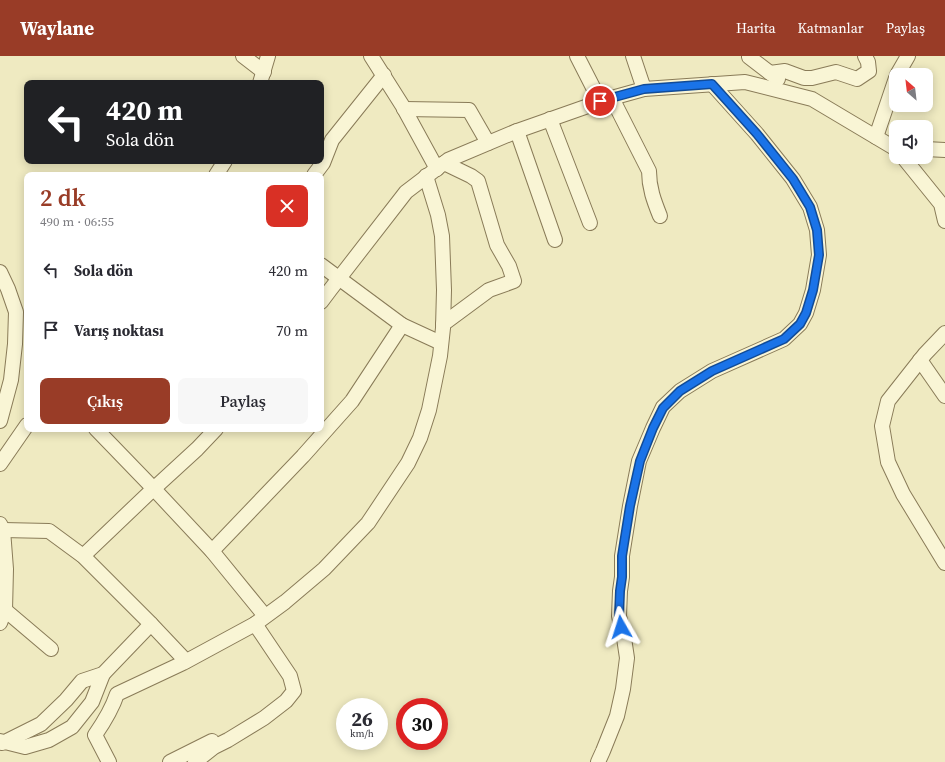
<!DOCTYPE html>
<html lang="tr">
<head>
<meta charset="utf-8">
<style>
  body { margin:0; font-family:"Source Serif 4",serif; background:#f7f7f7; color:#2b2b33; height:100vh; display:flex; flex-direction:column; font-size:15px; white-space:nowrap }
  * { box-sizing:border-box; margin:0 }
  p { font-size:13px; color:#7c7c81 }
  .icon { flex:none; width:22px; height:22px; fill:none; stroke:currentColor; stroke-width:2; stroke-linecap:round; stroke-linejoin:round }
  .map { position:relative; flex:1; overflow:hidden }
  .sheet { position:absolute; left:24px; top:116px; width:300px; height:260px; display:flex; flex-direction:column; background:#fff; border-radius:8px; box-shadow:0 2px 10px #0003 }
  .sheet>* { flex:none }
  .hud { position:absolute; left:24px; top:24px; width:300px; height:84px; border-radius:8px; box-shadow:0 2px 10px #0003; background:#202124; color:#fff; overflow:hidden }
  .needle { width:26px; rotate:332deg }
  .tools { position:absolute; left:889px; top:12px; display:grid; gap:8px }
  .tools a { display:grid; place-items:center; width:44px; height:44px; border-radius:8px; background:#fff; box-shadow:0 2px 10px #0003; font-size:20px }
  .speed { position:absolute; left:336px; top:642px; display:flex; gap:8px; font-size:20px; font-weight:700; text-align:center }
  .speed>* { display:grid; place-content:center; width:52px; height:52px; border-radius:50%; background:#fff; box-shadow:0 2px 10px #0003; line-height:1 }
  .speed small { font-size:10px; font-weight:400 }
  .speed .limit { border:6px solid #d22; background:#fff; color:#111 }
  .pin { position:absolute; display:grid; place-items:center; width:34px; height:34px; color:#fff; margin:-17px; border:2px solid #fff; border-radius:50%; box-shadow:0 1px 4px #0007 }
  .me { position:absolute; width:44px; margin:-22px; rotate:354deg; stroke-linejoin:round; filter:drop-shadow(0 0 3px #0008) }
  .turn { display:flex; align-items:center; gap:14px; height:84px; padding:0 16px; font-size:18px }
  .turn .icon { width:52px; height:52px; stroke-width:2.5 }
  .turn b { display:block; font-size:28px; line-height:34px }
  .round { display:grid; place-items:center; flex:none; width:42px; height:42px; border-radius:8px; background:#f7f7f7 }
  .overview { display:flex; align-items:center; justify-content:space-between; height:68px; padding:0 16px }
  h1 { font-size:24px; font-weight:600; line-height:30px; color:#993c27 }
  .primary-button { display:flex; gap:8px; margin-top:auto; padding:8px 16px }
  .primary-button a { flex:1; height:46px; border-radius:8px; background:#993c27; color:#fff; font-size:16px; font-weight:600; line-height:46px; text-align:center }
  .primary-button a+a { background:#f7f7f7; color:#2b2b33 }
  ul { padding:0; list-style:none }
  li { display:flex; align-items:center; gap:12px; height:60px; padding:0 16px }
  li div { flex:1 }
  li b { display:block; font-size:15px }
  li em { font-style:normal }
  header { display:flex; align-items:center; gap:24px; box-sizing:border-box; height:56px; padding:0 20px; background:#993c27; color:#fff }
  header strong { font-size:19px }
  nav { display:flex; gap:22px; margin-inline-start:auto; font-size:14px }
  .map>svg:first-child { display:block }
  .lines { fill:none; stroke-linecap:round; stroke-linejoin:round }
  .minor-casing { stroke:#897b58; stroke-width:16 }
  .minor { stroke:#f9f5d5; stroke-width:14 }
  .route-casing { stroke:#114b97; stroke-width:10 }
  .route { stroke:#1a73e8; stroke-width:7 }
</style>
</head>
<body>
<header>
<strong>Waylane</strong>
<nav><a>Harita</a><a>Katmanlar</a><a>Paylaş</a></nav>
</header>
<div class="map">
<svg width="945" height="706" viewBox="0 0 945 706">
  <rect width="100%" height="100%" fill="#efeac1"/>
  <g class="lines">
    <defs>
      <g id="minor">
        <polyline points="243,0 264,16"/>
        <polyline points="371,0 402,49 437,113"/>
        <polyline points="577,0 600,45"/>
        <polyline points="633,0 644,33"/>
        <polyline points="749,1 778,23"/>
        <polyline points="770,17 785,15 804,22 812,22 836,16 857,23 869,15 868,6 865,0"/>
        <polyline points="897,19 908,0"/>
        <polyline points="260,27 268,0"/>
        <path d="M 612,42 L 649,115 C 649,132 654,145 660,160"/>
        <polyline points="404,53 469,54 488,87"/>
        <polyline points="550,63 590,167"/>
        <polyline points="517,75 555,184"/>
        <polyline points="876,81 896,22"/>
        <polyline points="926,93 945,94"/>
        <polyline points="903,101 941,148 945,165"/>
        <polyline points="216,119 225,105"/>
        <polyline points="314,119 323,107 332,84 384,19"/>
        <polyline points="321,209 402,269 441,287"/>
        <polyline points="0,216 8,233 16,256 15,288 11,324 0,365"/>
        <polyline points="321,246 330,234 406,136 448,104 517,75 608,43 644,33 745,26 812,43 896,93"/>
        <polyline points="443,268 489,234 514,225 509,210 497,189 478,125 471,120 444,107"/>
        <polyline points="945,277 925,298 888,345 882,370 888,406 903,438 945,507"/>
        <polyline points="920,304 945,340"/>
        <polyline points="96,373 154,433 212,495 265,560"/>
        <polyline points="0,408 27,369"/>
        <polyline points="0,468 3,474 6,513 5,554 0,567"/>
        <polyline points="3,474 49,475 83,500 151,568 186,605"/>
        <polyline points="212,495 303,400 352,345 402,269"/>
        <polyline points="83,500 149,437 197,393 216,373"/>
        <polyline points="5,554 51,593"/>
        <polyline points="0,685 5,686 41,668 66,644 82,625 103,618 151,568"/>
        <polyline points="2,687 5,686 25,691 49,684 72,671 92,646 103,618"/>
        <path d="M 109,706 L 95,679 C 104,666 112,653 117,638 L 183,607 L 255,568 L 285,546 L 324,513 L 368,467 L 408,407 L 420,382 L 429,354 L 440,300 L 443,272 L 444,234 L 442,180 L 438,159 L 426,120"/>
        <polyline points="170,706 212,685"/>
        <polyline points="195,706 214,691 228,684 264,662 286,645 294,635 290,620 255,568"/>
        <polyline points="598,706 603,695 617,660 623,633 627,602 624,582 619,560 620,535 622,521 622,500 630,450 639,405 653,372 663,351 680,335 712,315 784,283 800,268 806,257 813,234 819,199 817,174 810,151 793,123 757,78 712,28"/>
      </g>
    </defs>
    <!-- minor casing -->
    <use href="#minor" class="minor-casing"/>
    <!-- minor -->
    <use href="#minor" class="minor"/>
  </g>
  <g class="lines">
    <defs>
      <polyline id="route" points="600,45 644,33 712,28 757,78 793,123 810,151 817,174 819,199 813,234 806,257 800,268 784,283 712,315 680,335 663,352 653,372 640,405 630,450 622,500 622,521 620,535 619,560 621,571"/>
    </defs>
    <!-- route casing -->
    <use href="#route" class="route-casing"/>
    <!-- route -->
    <use href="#route" class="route"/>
  </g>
</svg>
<div class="tools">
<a><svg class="needle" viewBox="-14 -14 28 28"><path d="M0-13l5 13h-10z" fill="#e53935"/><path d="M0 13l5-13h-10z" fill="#7c7c81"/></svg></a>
<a><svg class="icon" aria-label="sound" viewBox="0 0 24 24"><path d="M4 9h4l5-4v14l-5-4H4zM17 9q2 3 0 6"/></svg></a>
</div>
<div class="speed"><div>26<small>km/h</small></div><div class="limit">30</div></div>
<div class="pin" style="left:600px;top:45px;background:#d93025"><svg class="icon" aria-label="arrive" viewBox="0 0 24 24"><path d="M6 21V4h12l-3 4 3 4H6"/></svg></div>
<svg class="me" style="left:621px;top:571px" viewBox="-20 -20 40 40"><path d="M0-17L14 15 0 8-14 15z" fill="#1a73e8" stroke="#fff" stroke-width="4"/></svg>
<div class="hud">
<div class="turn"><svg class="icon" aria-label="left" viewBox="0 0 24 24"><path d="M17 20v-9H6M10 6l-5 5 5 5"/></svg><div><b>420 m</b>Sola dön</div></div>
</div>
<section class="sheet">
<div class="overview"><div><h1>2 dk</h1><p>490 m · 06:55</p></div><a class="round" style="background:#d93025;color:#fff"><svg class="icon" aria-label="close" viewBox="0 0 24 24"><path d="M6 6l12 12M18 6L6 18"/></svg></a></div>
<ul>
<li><svg class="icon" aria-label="left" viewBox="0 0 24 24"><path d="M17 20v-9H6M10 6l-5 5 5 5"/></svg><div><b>Sola dön</b></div><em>420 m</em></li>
<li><svg class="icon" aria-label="arrive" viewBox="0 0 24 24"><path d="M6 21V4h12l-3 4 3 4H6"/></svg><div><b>Varış noktası</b></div><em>70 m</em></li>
</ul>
<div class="primary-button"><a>Çıkış</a><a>Paylaş</a></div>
</section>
</div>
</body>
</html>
